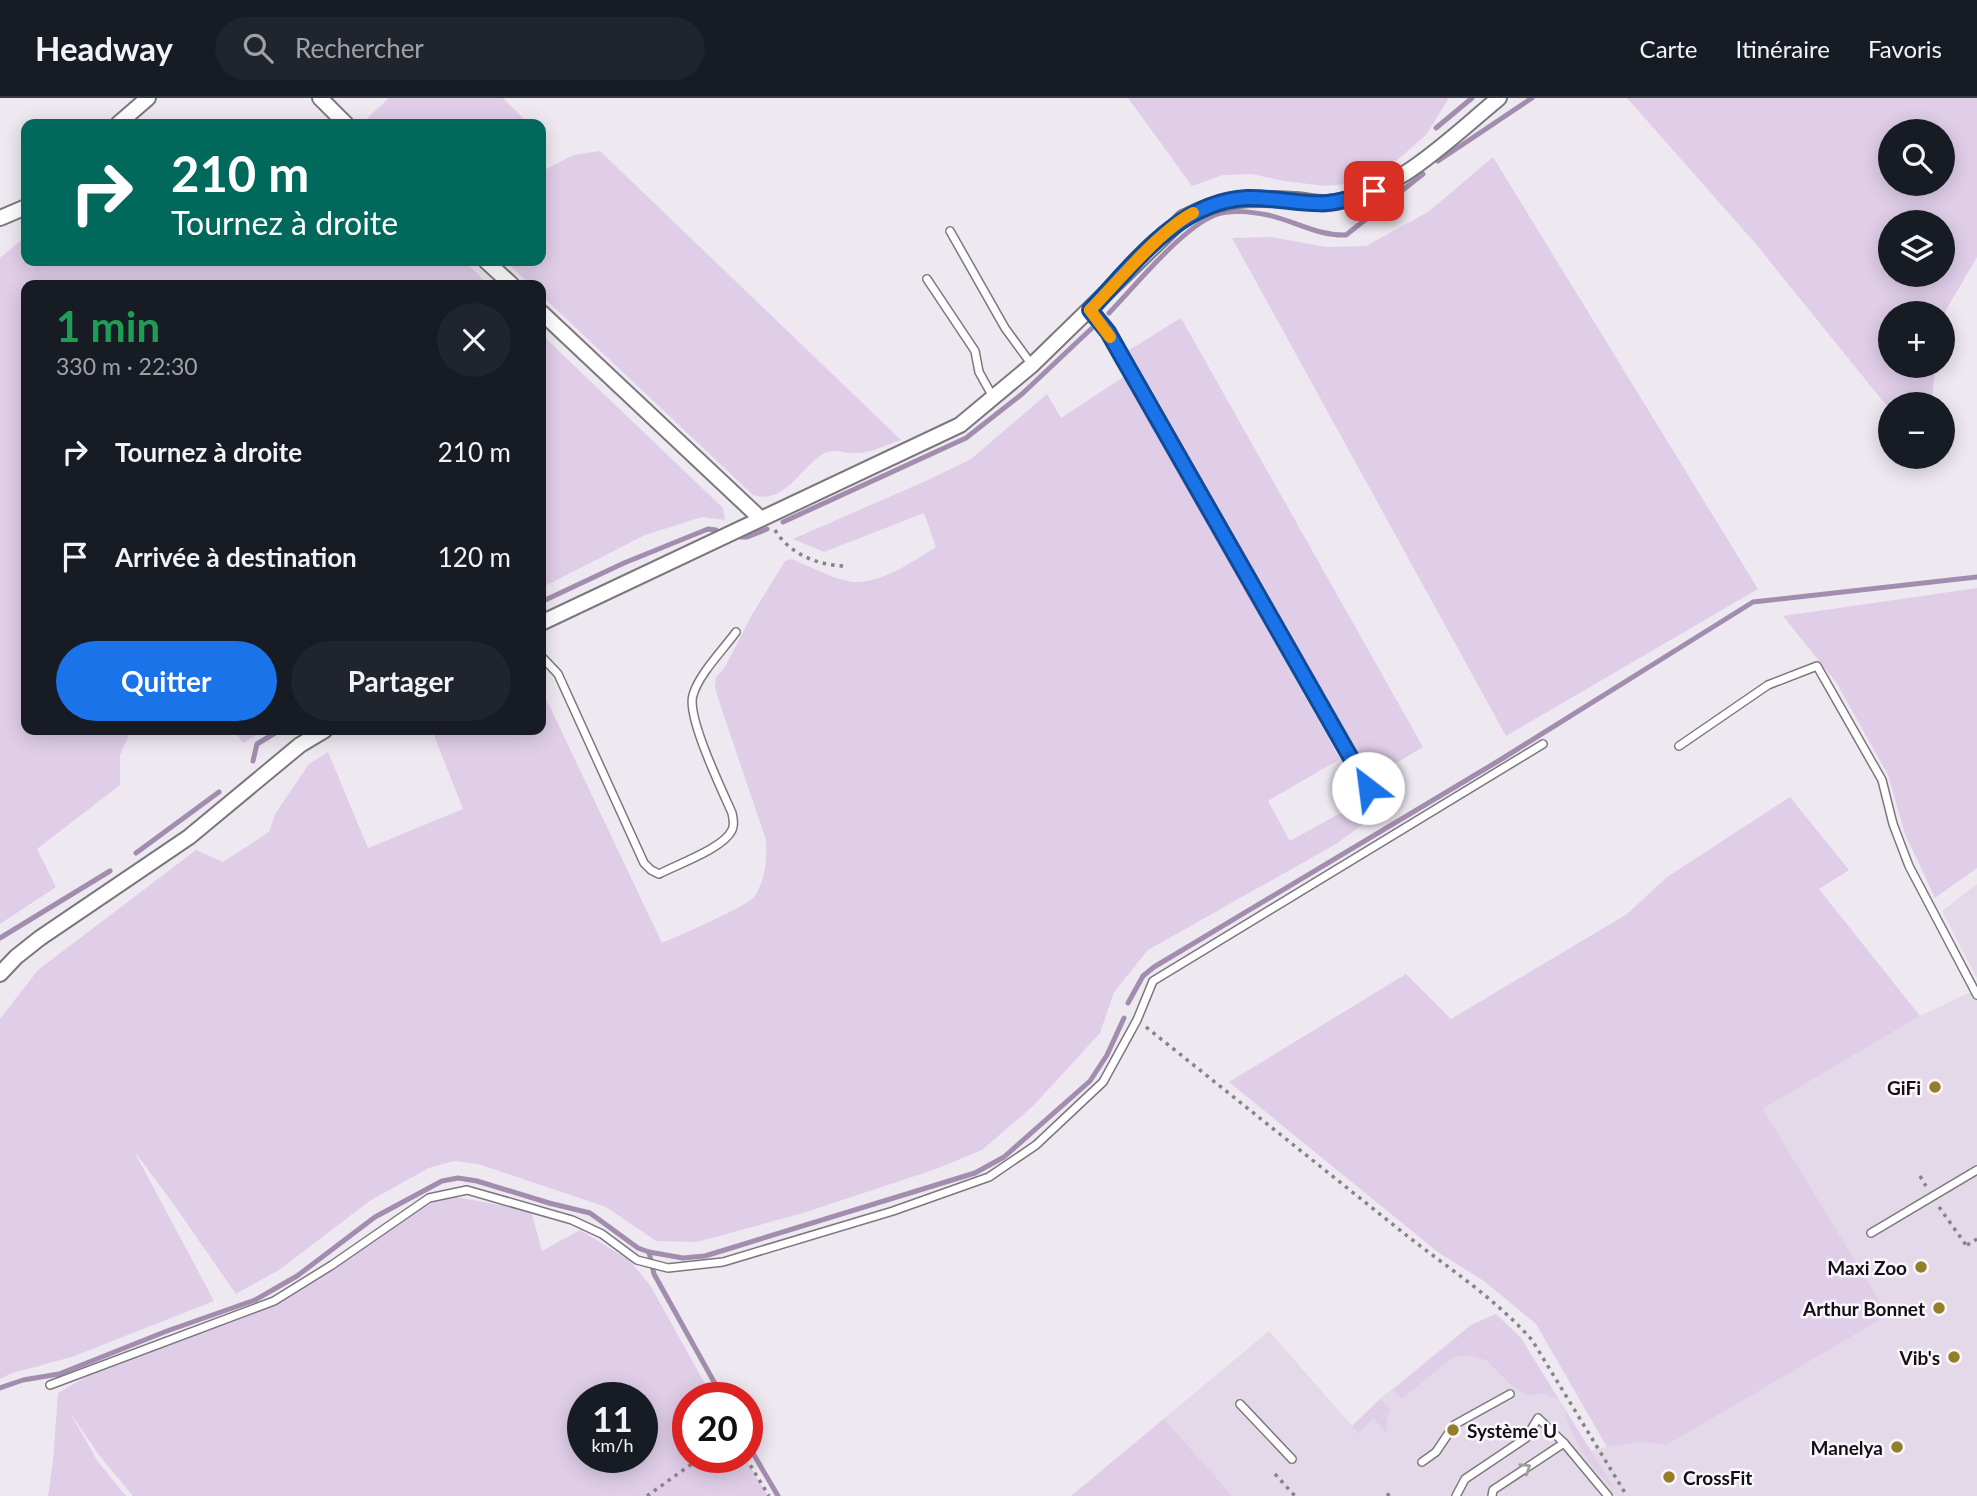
<!DOCTYPE html>
<html lang="fr">
<head>
<meta charset="utf-8">
<style>
  body { margin:0; font-family:Lato,sans-serif; background:#20242c; color:#f1f3f6; height:100vh; display:flex; flex-direction:column; font-size:26px; white-space:nowrap }
  * { box-sizing:border-box; margin:0 }
  p { font-size:23px; color:#9ea1a6 }
  .icon { flex:none; width:38px; height:38px; fill:none; stroke:currentColor; stroke-width:2; stroke-linecap:round; stroke-linejoin:round }
  .map { position:relative; flex:1; overflow:hidden }
  .sheet { position:absolute; left:21px; top:182px; width:525px; height:455px; display:flex; flex-direction:column; background:#171b24; border-radius:14px; box-shadow:0 4px 18px #0003 }
  .sheet>* { flex:none }
  .guide { position:absolute; left:21px; top:21px; width:525px; height:147px; border-radius:14px; box-shadow:0 4px 18px #0003; background:#00695c; color:#fff; overflow:hidden }
  .controls { position:absolute; left:1878px; top:21px; display:grid; gap:14px }
  .controls a { display:grid; place-items:center; width:77px; height:77px; border-radius:50%; background:#171b24; box-shadow:0 4px 18px #0003; font-size:35px }
  .speed { position:absolute; left:567px; top:1284px; display:flex; gap:14px; font-size:35px; font-weight:700; text-align:center }
  .speed>* { display:grid; place-content:center; width:91px; height:91px; border-radius:50%; background:#171b24; box-shadow:0 4px 18px #0003; line-height:1 }
  .speed small { font-size:18px; font-weight:400 }
  .speed .limit { border:10px solid #d22; background:#fff; color:#111 }
  .pin { position:absolute; display:grid; place-items:center; width:60px; height:60px; color:#fff; margin:-30px; border-radius:14px; box-shadow:0 4px 10px #0006 }
  .me { position:absolute; width:77px; margin:-38px; rotate:330deg; stroke-linejoin:round; filter:drop-shadow(0 0 5px #0008) }
  .turn { display:flex; align-items:center; gap:24px; height:147px; padding:0 35px; font-size:32px }
  .turn .icon { width:91px; height:91px; stroke-width:2.5 }
  .turn b { display:block; font-size:49px; line-height:60px }
  .round { display:grid; place-items:center; flex:none; width:74px; height:74px; border-radius:37px; background:#20242c }
  .overview { display:flex; align-items:center; justify-content:space-between; height:119px; padding:0 35px }
  h1 { font-size:42px; font-weight:700; line-height:52px; color:#1e9e55 }
  .primary-button { display:flex; gap:14px; margin-top:auto; padding:14px 35px }
  .primary-button a { flex:1; height:80px; border-radius:42px; background:#1a73e8; color:#fff; font-size:28px; font-weight:700; line-height:80px; text-align:center }
  .primary-button a+a { background:#20242c; color:#f1f3f6 }
  ul { padding:0; list-style:none }
  li { display:flex; align-items:center; gap:21px; height:105px; padding:0 35px }
  li div { flex:1 }
  li b { display:block; font-size:26px }
  li em { font-style:normal }
  header { display:flex; align-items:center; gap:42px; box-sizing:border-box; height:98px; padding:0 35px; background:#171b24; border-bottom:2px solid #363941 }
  header strong { font-size:33px }
  nav { display:flex; gap:38px; margin-inline-start:auto; font-size:24px }
  .search { width:490px; height:63px; background:#20242c; display:flex; align-items:center; gap:18px; box-sizing:border-box; padding:0 24px; border-radius:38px; color:#9ea1a6; font-size:26px }
  .map>svg:first-child { display:block }
  .built { fill:#e3d9e8 }
  .green { fill:#e0cee9; fill-rule:evenodd }
  .lines { fill:none; stroke-linecap:round; stroke-linejoin:round }
  .stream { stroke:#a38dae; stroke-width:5 }
  .lane-casing { stroke:#7c777f; stroke-width:10 }
  .street-casing { stroke:#7c777f; stroke-width:18 }
  .path { stroke:#878389; stroke-width:3.5; stroke-dasharray:3.5 5; stroke-linecap:butt }
  .lane { stroke:#fff; stroke-width:7 }
  .street { stroke:#fff; stroke-width:14 }
  .oneway { stroke:#a09fa1 }
  .route-casing { stroke:#114b97; stroke-width:18 }
  .route { stroke:#1a73e8; stroke-width:12 }
  .slow { stroke:#f59e0b; stroke-width:12 }
  .poi-dot { fill:#927f27; stroke:#fbf6fe; stroke-width:2.5 }
  .labels { text-anchor:middle; dominant-baseline:central; stroke-width:5; stroke-linejoin:round; paint-order:stroke }
  .poi-label { font-size:19px; font-weight:bold; fill:#121013; stroke:#fbf6fe; text-anchor:end }
</style>
</head>
<body>
<header>
<strong>Headway</strong>
<div class="search"><svg class="icon" aria-label="search" viewBox="0 0 24 24"><circle cx="10" cy="10" r="6"/><path d="M15 15l6 6"/></svg>Rechercher</div>
<nav><a>Carte</a><a>Itinéraire</a><a>Favoris</a></nav>
</header>
<div class="map">
<svg width="1977" height="1398" viewBox="0 0 1977 1398">
  <rect width="100%" height="100%" fill="#eee8f1"/>
  <!-- built -->
  <g class="built">
    <polygon points="1977,786 1977,880 1942,813"/>
    <polygon points="1977,891 1977,1398 1071,1398 1269,1233 1352,1328 1380,1301 1471,1227 1496,1216 1521,1240 1591,1353 1616,1346 1638,1344 1667,1347 1887,1217 1763,1011 1920,918"/>
  </g>
  <!-- green -->
  <g class="green">
    <polygon points="389,0 503,0 529,26 361,26"/>
    <polygon points="1128,0 1449,0 1426,37 1396,63 1357,85 1325,88 1284,83 1252,76 1223,77 1192,88"/>
    <path d="M 1627,0 L 1977,0 L 1977,159 L 1946,212 L 1943,229 L 1942,215 L 1890,215 L 1890,268 L 1936,268 L 1931,306 L 1890,306 L 1890,312 L 1755,145 ZM 1890,33 L 1942,33 L 1942,86 L 1890,86 ZM 1890,124 L 1942,124 L 1942,177 L 1890,177 Z"/>
    <path d="M 600,53 L 901,342 C 888,346 871,355 858,355 C 844,357 834,348 821,357 C 801,371 783,407 753,397 L 541,197 L 541,187 L 531,187 L 505,163 L 541,163 L 541,74 L 573,57 Z"/>
    <polygon points="1493,59 1758,491 1506,638 1232,140 1271,139 1326,149 1366,148 1428,114"/>
    <polygon points="26,138 26,163 464,163 489,187 26,187 26,632 131,632 120,657 120,687 37,751 56,789 0,826 0,160"/>
    <polygon points="1181,220 1423,649 1371,680 1129,252"/>
    <polygon points="541,236 723,410 725,422 702,419 645,437 541,490"/>
    <path d="M 1125,278 L 1340,661 L 1268,703 L 1290,743 L 1364,702 L 1373,719 L 1336,746 L 1148,852 L 1114,894 L 1100,935 L 1033,1008 L 982,1052 L 936,1071 L 803,1115 L 697,1144 L 656,1143 L 606,1109 L 478,1066 L 454,1063 L 429,1070 L 371,1102 L 279,1172 L 236,1196 L 172,1104 L 134,1053 L 214,1203 L 72,1259 L 12,1275 L 0,1281 L 0,921 L 38,872 L 196,752 L 223,764 L 269,734 L 275,716 L 309,666 L 328,654 L 368,750 L 463,711 L 433,635 L 438,632 L 541,632 L 541,590 L 662,845 C 676,839 748,808 754,799 C 766,781 767,762 766,742 L 720,606 L 715,590 L 716,579 L 725,569 L 753,515 L 785,463 L 792,461 C 809,468 837,483 855,484 C 882,485 914,463 936,449 L 924,415 L 824,454 L 793,441 L 928,382 L 971,361 L 1047,296 L 1061,320 Z"/>
    <polygon points="1977,490 1977,770 1935,800 1905,736 1888,677 1836,584 1783,518"/>
    <polygon points="234,632 265,632 243,645"/>
    <polygon points="1790,699 1849,772 1819,791 1920,918 1763,1011 1888,1217 1667,1347 1638,1344 1607,1349 1536,1226 1484,1183 1439,1155 1229,984 1406,876 1451,921 1627,816 1667,779"/>
    <path d="M 457,1099 L 531,1113 L 542,1153 L 580,1132 L 629,1162 L 650,1187 L 713,1300 L 688,1300 L 688,1360 L 745,1360 L 768,1398 L 133,1398 L 99,1357 L 69,1313 L 98,1364 L 126,1398 L 48,1398 L 53,1362 L 58,1295 L 84,1280 L 268,1209 L 418,1111 L 442,1100 ZM 583,1300 L 642,1300 L 642,1360 L 583,1360 Z"/>
    <polygon points="1496,1216 1521,1240 1559,1302 1543,1295 1529,1298 1512,1288 1486,1262 1468,1257 1452,1260 1402,1301 1393,1292 1471,1227"/>
    <polygon points="1380,1301 1391,1312 1387,1319 1387,1335 1373,1320 1358,1336 1352,1328"/>
    <path d="M 1565,1312 L 1615,1391 C 1594,1376 1569,1338 1565,1312 Z"/>
    <polygon points="1164,1321 1232,1398 1071,1398"/>
  </g>
  <g class="lines">
    <!-- stream -->
    <g class="stream">
      <polyline points="1436,30 1472,0"/>
      <polyline points="1438,63 1532,0"/>
      <path d="M 1109,215 C 1135,188 1182,130 1215,117 C 1232,111 1251,114 1268,117 C 1295,123 1318,138 1346,137 L 1423,76"/>
      <polyline points="783,424 966,340 1022,296 1091,231"/>
      <polyline points="741,439 747,439 767,431"/>
      <polyline points="541,504 624,465 708,431 716,432"/>
      <polyline points="253,663 257,646 280,632"/>
      <polyline points="136,755 219,694"/>
      <polyline points="0,840 110,773"/>
      <polyline points="1128,905 1143,878 1154,869 1500,662 1753,504 1977,479"/>
      <polyline points="649,1154 654,1176 723,1300"/>
      <polyline points="0,1290 23,1282 59,1276 167,1233 255,1202 297,1178 375,1119 442,1083 458,1080 477,1083 549,1105 590,1115 638,1150 649,1154 683,1160 705,1158 975,1075 1004,1059 1090,983 1107,957 1124,920"/>
      <polyline points="747,1345 778,1398"/>
    </g>
    <defs>
      <g id="lane">
        <polyline points="950,133 1005,230 1032,267"/>
        <polyline points="927,181 975,253 979,274 993,299"/>
        <polyline points="1090,212 1108,234 1368,690"/>
        <path d="M 541,558 L 558,576 L 644,765 L 651,772 L 659,776 C 678,766 724,750 732,732 C 735,726 733,721 732,715 C 722,692 686,618 693,597 C 699,576 723,552 736,534"/>
        <polyline points="1679,648 1768,587 1817,568 1882,682 1893,726 1909,768 1977,897"/>
        <polyline points="1871,1135 1977,1072"/>
        <polyline points="50,1287 274,1203 332,1167 429,1100 467,1092 572,1122 602,1136 637,1162 668,1170 723,1164 893,1113 989,1079 1036,1047 1103,984 1137,922 1153,883 1543,646"/>
        <polyline points="1240,1306 1292,1361"/>
        <polyline points="1422,1364 1436,1354 1454,1327 1510,1296"/>
        <polyline points="1456,1398 1465,1381 1526,1340 1538,1320 1564,1345 1608,1398"/>
        <polyline points="1492,1398 1493,1392 1564,1345"/>
      </g>
      <g id="street">
        <polyline points="320,0 346,26"/>
        <polyline points="118,26 148,0"/>
        <polyline points="0,120 26,109"/>
        <polyline points="486,163 512,187"/>
        <polyline points="541,214 760,420"/>
        <path d="M 541,525 L 960,327 L 1032,267 L 1183,120 C 1226,98 1249,100 1296,102 C 1307,103 1318,106 1328,105 C 1395,98 1449,41 1499,0"/>
        <polyline points="0,876 16,859 40,840 189,739 300,647 325,632"/>
      </g>
    </defs>
    <!-- lane casing -->
    <use href="#lane" class="lane-casing"/>
    <!-- street casing -->
    <use href="#street" class="street-casing"/>
    <!-- path -->
    <g class="path">
      <path d="M 775,432 C 790,457 820,468 848,468"/>
      <path d="M 1146,929 C 1231,997 1316,1065 1401,1133 C 1445,1168 1494,1199 1532,1242 L 1627,1398"/>
      <polyline points="1920,1078 1926,1088"/>
      <polyline points="1939,1109 1966,1147"/>
      <polyline points="1967,1147 1977,1141"/>
      <polyline points="746,1360 769,1398"/>
      <polyline points="1275,1376 1295,1398"/>
      <polyline points="647,1398 700,1360"/>
      <polyline points="1387,1398 1391,1394"/>
    </g>
    <!-- lane -->
    <use href="#lane" class="lane"/>
    <!-- street -->
    <use href="#street" class="street"/>
  </g>
  <!-- one-way arrows -->
  <defs><path id="oneway-chevron" d="M-2-3.5L2.5 0L-2 3.5" fill="none" stroke-width="1.6" stroke-linecap="round" stroke-linejoin="round" transform="scale(1.75)"/></defs>
  <use class="oneway" href="#oneway-chevron" transform="translate(1526 1370) rotate(-33)"/>
  <g class="lines">
    <defs>
      <path id="route" d="M 1368,690 L 1121,257 L 1108,234 L 1090,212 C 1133,167 1179,103 1247,100 C 1273,99 1302,107 1327,105 C 1343,104 1358,98 1374,93"/>
    </defs>
    <!-- route casing -->
    <use href="#route" class="route-casing"/>
    <!-- route -->
    <use href="#route" class="route"/>
    <!-- slow -->
    <path class="slow" d="M 1110,239 L 1090,212 C 1118,184 1159,133 1193,115"/>
  </g>
  <!-- markers -->
  <g class="poi-dot">
    <circle cx="1935" cy="989" r="7"/>
    <circle cx="1921" cy="1169" r="7"/>
    <circle cx="1939" cy="1210" r="7"/>
    <circle cx="1954" cy="1259" r="7"/>
    <circle cx="1453" cy="1332" r="7"/>
    <circle cx="1897" cy="1349" r="7"/>
    <circle cx="1669" cy="1379" r="7"/>
  </g>
  <g class="labels">
    <!-- poi labels -->
    <g class="poi-label">
      <text x="1921" y="989">GiFi</text>
      <text x="1907" y="1169">Maxi Zoo</text>
      <text x="1925" y="1210">Arthur Bonnet</text>
      <text x="1940" y="1259">Vib's</text>
      <text x="1467" y="1332" text-anchor="start">Système U</text>
      <text x="1883" y="1349">Manelya</text>
      <text x="1683" y="1379" text-anchor="start">CrossFit</text>
    </g>
  </g>
</svg>
<div class="controls">
<a><svg class="icon" aria-label="search" viewBox="0 0 24 24"><circle cx="10" cy="10" r="6"/><path d="M15 15l6 6"/></svg></a>
<a><svg class="icon" aria-label="layers" viewBox="0 0 24 24"><path d="M12 4l9 5-9 5-9-5zM3 14l9 5 9-5"/></svg></a>
<a>+</a>
<a>−</a>
</div>
<div class="speed"><div>11<small>km/h</small></div><div class="limit">20</div></div>
<div class="pin" style="left:1374px;top:93px;background:#d93025"><svg class="icon" aria-label="arrive" viewBox="0 0 24 24"><path d="M6 21V4h12l-3 4 3 4H6"/></svg></div>
<svg class="me" style="left:1368px;top:690px" viewBox="-20 -20 40 40"><circle r="19" fill="#fff"/><path d="M0-13L10 11 0 6-10 11z" fill="#1a73e8"/></svg>
<div class="guide">
<div class="turn"><svg class="icon" aria-label="right" viewBox="0 0 24 24"><path d="M7 20v-9h11M14 6l5 5-5 5"/></svg><div><b>210 m</b>Tournez à droite</div></div>
</div>
<section class="sheet">
<div class="overview"><div><h1>1 min</h1><p>330 m · 22:30</p></div><a class="round"><svg class="icon" aria-label="close" viewBox="0 0 24 24"><path d="M6 6l12 12M18 6L6 18"/></svg></a></div>
<ul>
<li><svg class="icon" aria-label="right" viewBox="0 0 24 24"><path d="M7 20v-9h11M14 6l5 5-5 5"/></svg><div><b>Tournez à droite</b></div><em>210 m</em></li>
<li><svg class="icon" aria-label="arrive" viewBox="0 0 24 24"><path d="M6 21V4h12l-3 4 3 4H6"/></svg><div><b>Arrivée à destination</b></div><em>120 m</em></li>
</ul>
<div class="primary-button"><a>Quitter</a><a>Partager</a></div>
</section>
</div>
</body>
</html>
